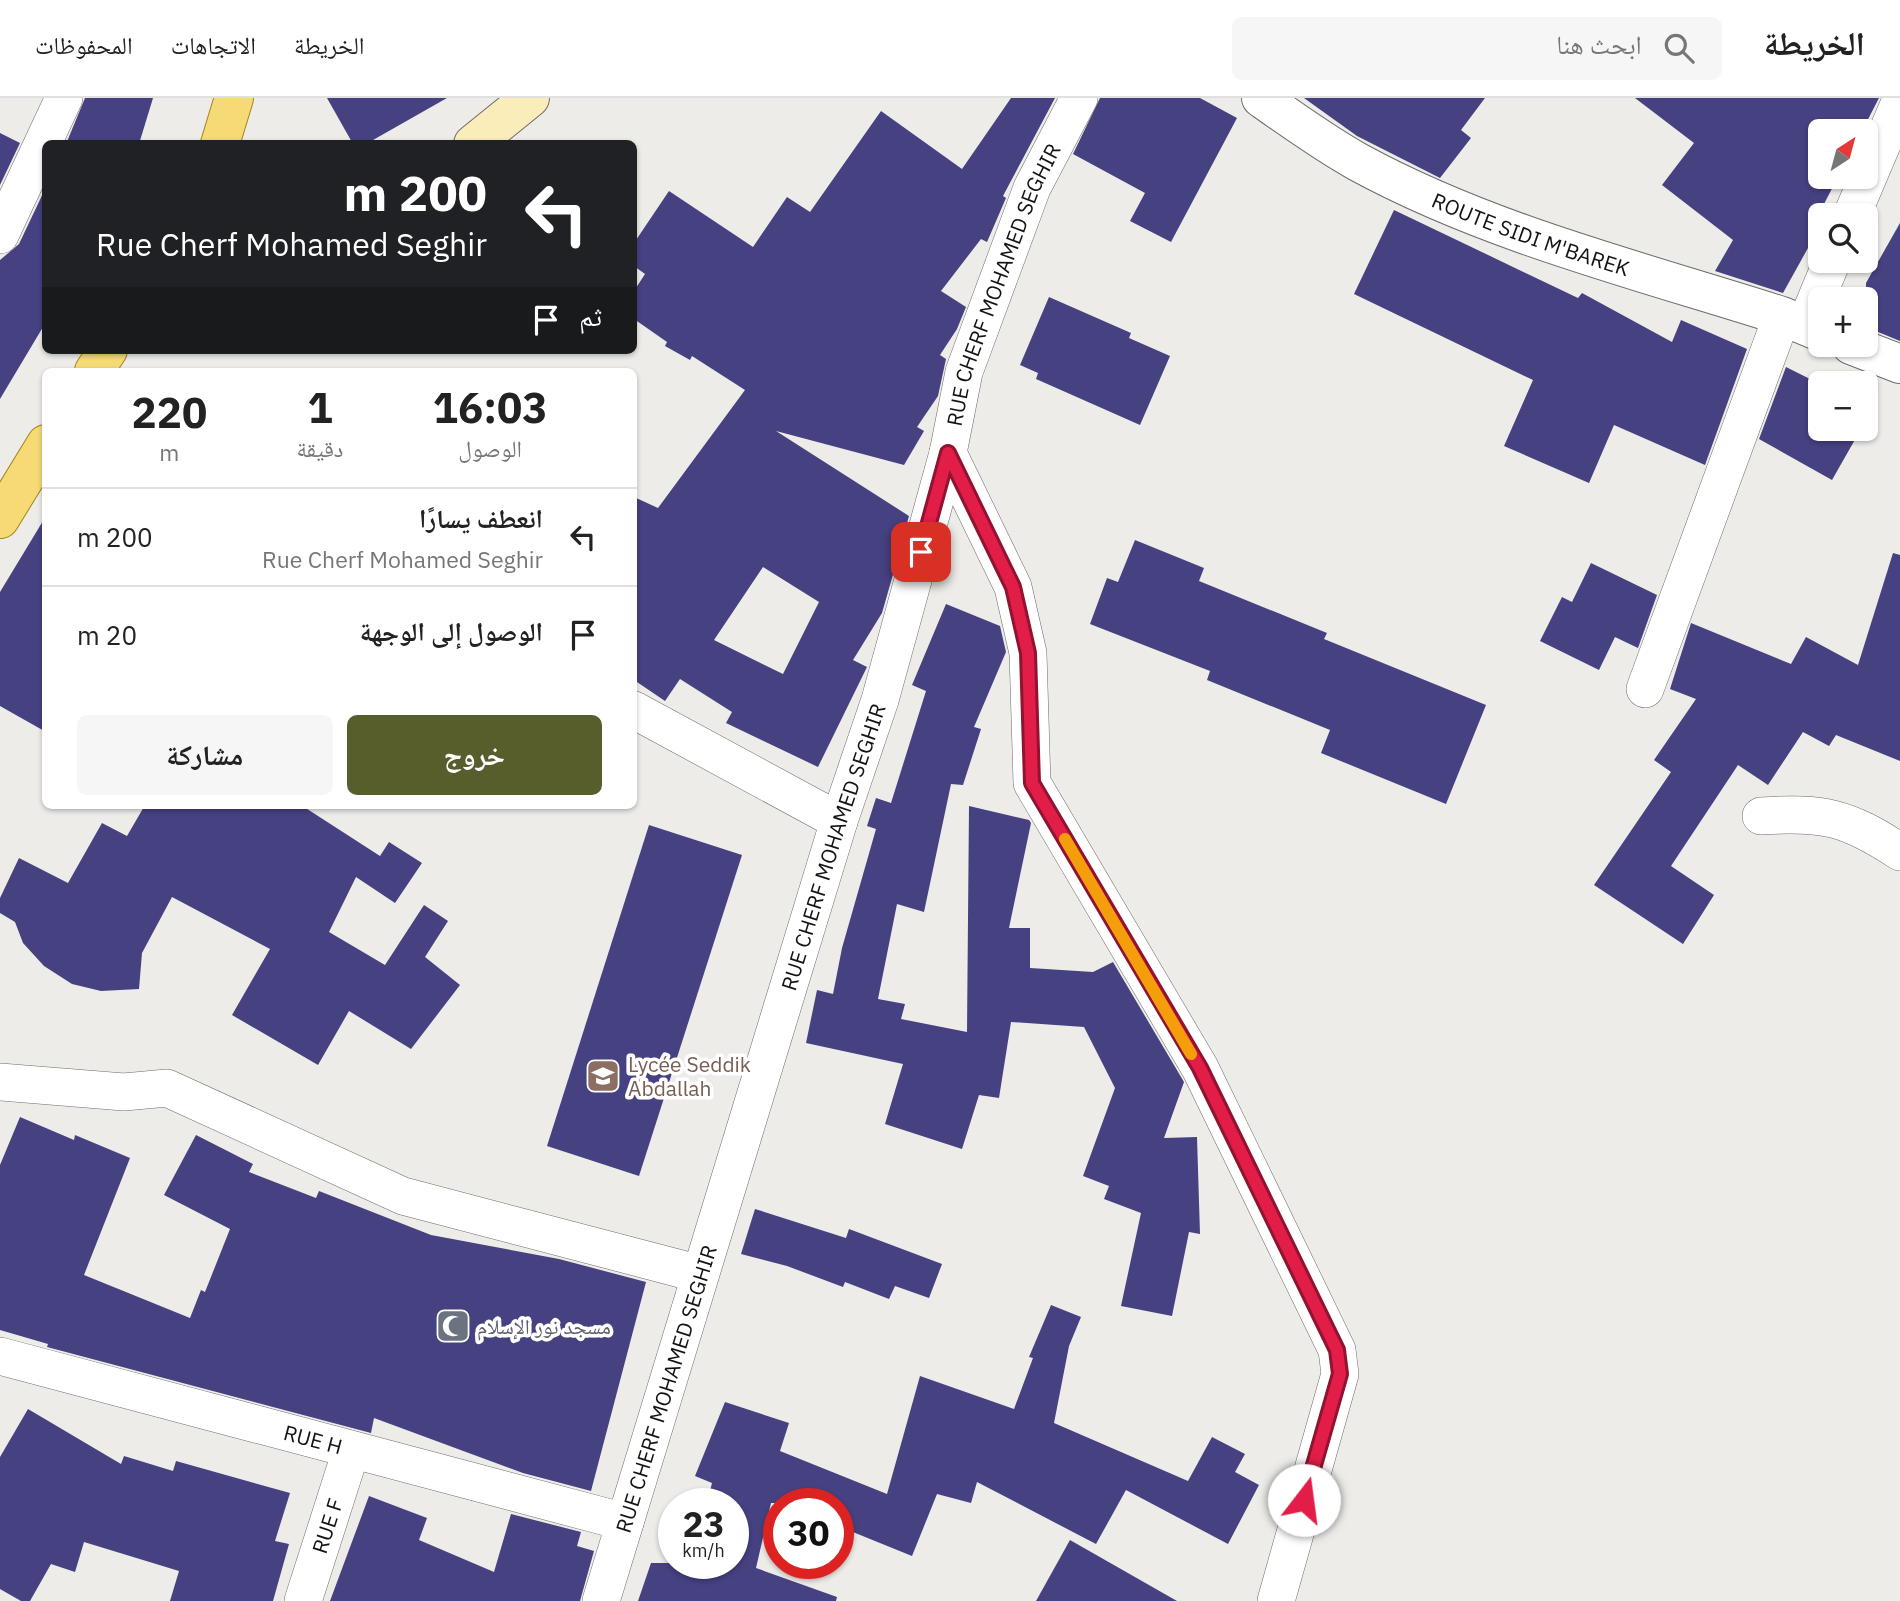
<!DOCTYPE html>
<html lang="ar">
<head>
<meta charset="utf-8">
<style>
  body { margin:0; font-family:"IBM Plex Sans","Noto Naskh Arabic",sans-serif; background:#f6f6f6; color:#222; direction:rtl; height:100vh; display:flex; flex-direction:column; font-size:26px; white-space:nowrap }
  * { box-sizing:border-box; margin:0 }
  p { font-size:23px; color:#767676 }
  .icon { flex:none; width:38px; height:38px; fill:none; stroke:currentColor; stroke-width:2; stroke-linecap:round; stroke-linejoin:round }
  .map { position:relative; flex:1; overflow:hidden; direction:ltr }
  .side { position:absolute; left:42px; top:270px; width:595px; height:441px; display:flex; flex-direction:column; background:#fff; border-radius:10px; box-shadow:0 2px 5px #0004; direction:rtl }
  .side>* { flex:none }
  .banner { position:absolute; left:42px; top:42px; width:595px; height:214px; border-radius:10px; box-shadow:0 2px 5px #0004; direction:rtl; background:#202124; color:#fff; overflow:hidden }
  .needle { width:46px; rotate:36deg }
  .buttons { position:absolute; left:1808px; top:21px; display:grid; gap:14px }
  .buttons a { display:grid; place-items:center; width:70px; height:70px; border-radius:10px; background:#fff; box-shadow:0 2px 5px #0004; font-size:35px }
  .speed { position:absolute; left:658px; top:1390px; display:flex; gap:14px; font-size:35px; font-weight:700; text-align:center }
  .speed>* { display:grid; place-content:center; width:91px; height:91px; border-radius:50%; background:#fff; box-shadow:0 2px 5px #0004; line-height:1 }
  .speed small { font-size:18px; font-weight:400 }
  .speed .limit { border:10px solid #d22; background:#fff; color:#111 }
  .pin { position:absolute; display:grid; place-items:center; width:60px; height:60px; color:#fff; margin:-30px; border-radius:14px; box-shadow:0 4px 10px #0006 }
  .me { position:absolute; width:77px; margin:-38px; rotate:15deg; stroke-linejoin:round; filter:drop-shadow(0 0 5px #0008) }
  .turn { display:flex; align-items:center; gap:24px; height:147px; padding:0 35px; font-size:32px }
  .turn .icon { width:91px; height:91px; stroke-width:2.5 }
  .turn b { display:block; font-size:49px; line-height:60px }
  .then { display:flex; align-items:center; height:66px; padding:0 35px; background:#0003; gap:14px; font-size:26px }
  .eta { display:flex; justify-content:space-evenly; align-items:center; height:119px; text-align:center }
  .eta b { font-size:42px; font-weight:700; line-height:49px }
  .primary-button { display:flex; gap:14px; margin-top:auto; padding:14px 35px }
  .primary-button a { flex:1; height:80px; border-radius:10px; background:#575d2b; color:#fff; font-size:28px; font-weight:700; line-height:80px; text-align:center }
  .primary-button a+a { background:#f6f6f6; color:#222 }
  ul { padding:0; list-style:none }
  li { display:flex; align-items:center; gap:21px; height:98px; padding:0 35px; border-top:2px solid #e0e0e0 }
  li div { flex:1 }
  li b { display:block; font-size:26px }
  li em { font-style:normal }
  header { display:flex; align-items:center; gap:42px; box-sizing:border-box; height:98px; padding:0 35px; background:#fff; border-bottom:2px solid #e0e0e0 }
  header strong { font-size:33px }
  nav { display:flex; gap:38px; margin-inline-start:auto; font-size:24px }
  .search { width:490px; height:63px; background:#f6f6f6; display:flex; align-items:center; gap:18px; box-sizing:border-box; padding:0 24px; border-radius:10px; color:#767676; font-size:26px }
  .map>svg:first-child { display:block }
  .building { fill:#464181; fill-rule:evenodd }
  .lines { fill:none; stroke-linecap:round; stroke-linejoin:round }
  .minor-casing { stroke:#6d6c69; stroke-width:38 }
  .tertiary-casing { stroke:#6d6c69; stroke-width:40 }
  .secondary-casing { stroke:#6d6c69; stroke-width:40 }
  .primary-casing { stroke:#a28516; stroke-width:40 }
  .minor { stroke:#fff; stroke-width:37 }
  .tertiary { stroke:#fff; stroke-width:38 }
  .secondary { stroke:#faedba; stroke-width:38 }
  .primary { stroke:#f5da75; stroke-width:38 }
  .route-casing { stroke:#92132f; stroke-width:18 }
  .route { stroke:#e11d48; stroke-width:12 }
  .slow { stroke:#f59e0b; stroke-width:12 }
  .labels { text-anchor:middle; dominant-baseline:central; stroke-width:7; stroke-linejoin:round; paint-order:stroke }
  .street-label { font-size:21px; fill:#131311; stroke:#fff }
  .education-label { font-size:21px; fill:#785e54; stroke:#fff; text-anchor:start }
  .worship-label { font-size:21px; fill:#5b616d; stroke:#fff; text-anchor:start }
</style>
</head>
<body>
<header>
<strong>الخريطة</strong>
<div class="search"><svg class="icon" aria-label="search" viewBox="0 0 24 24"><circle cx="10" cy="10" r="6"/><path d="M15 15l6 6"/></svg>ابحث هنا</div>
<nav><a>الخريطة</a><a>الاتجاهات</a><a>المحفوظات</a></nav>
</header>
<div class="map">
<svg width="1900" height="1503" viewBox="0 0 1900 1503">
  <rect width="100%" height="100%" fill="#edece9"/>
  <!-- building -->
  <g class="building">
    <polygon points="85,0 153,0 139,46 66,46"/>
    <polygon points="327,0 447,0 366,46 353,46"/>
    <path d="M 1011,0 L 1055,0 L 1003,98 L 1006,100 L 987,144 L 981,141 L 941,193 L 966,209 L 957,231 L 940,257 L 946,261 L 938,298 L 917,329 L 924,333 L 904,367 L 776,333 L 909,418 L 902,442 L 894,456 L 898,459 L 882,515 L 853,562 L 867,569 L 818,669 L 726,625 L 732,614 L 680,581 L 665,603 L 634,582 L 634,399 L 658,410 L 745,292 L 692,258 L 690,262 L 665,248 L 667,244 L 634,221 L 634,193 L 645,176 L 634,168 L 634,145 L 669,93 L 753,149 L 787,99 L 810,114 L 881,13 L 962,71 ZM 763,469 L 819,504 L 783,576 L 714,542 Z"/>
    <polygon points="1100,0 1200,0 1237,20 1171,144 1130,123 1145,95 1073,56"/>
    <polygon points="1304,0 1485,0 1461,32 1471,40 1440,80 1357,38"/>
    <polygon points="1635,0 1879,0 1862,33 1820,33 1820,79 1838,79 1812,129 1818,132 1783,195 1715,173 1733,142 1662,87 1694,45"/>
    <polygon points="0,35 20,45 0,87"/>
    <polygon points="46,89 46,224 0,301 0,162 19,146"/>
    <polygon points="1394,112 1578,200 1582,195 1672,244 1681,222 1747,251 1705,367 1614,327 1589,385 1504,348 1533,282 1354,196"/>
    <polygon points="1900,125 1900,243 1866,229 1866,185"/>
    <polygon points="1049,199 1131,235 1129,240 1170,258 1140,327 1036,281 1038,275 1020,267"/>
    <polygon points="1786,269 1820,286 1820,331 1861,331 1832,382 1759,341"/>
    <polygon points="46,418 46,634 0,608 0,494"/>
    <polygon points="1135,442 1204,470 1199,483 1327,535 1324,541 1486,607 1446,706 1321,655 1330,632 1207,582 1210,573 1090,526 1107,480 1118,484"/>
    <polygon points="1893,455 1900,457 1900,663 1836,637 1829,648 1803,634 1768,687 1738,667 1671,768 1714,797 1683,846 1594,787 1671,674 1654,662 1696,601 1670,591 1691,525 1791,566 1806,539 1858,567"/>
    <polygon points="1591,465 1657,497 1638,550 1615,539 1599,572 1540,543 1562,499 1572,504"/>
    <polygon points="946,506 1000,528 1006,554 974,629 981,631 963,687 951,686 924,814 897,806 878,901 905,906 901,921 967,934 969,708 1029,722 1031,725 1009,830 1030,830 1030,870 1093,874 1113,864 1184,984 1164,1040 1197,1039 1200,1136 1189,1134 1172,1218 1121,1208 1141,1115 1104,1101 1109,1088 1083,1078 1115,990 1084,929 1011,924 999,1000 979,997 962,1051 885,1026 903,966 806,945 817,892 833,896 842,850 876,731 867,728 876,700 891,705 926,593 912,587"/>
    <polygon points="145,707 301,707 380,758 389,744 422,765 395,805 356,779 329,834 385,867 424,807 448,823 425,859 460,887 411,951 349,913 318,967 232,917 270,851 172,799 142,855 139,891 101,893 72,886 44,868 23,845 15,824 0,815 0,800 19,760 68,785 102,725 127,738"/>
    <polygon points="649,727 742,757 639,1078 547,1048"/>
    <polygon points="20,1019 74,1042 75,1037 130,1060 84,1177 190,1220 201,1192 205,1194 230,1131 164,1097 196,1037 253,1066 249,1074 316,1100 319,1093 431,1137 559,1161 646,1184 591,1393 523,1375 374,1320 371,1335 47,1249 48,1246 0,1232 0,1067"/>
    <polygon points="755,1111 846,1140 849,1131 942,1166 929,1200 895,1188 889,1201 845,1184 843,1189 787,1168 741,1156"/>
    <polygon points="1051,1207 1081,1219 1069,1248 1054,1325 1188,1383 1212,1339 1245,1356 1235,1374 1259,1387 1228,1446 1126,1392 1096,1446 977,1384 971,1405 937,1396 912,1458 838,1428 838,1405 771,1405 756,1470 837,1499 836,1503 638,1503 651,1465 733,1465 733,1405 707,1405 712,1385 695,1378 725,1304 789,1325 780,1353 887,1396 920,1278 1014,1311 1033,1260 1029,1259"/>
    <polygon points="28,1311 121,1366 124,1358 173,1373 176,1363 290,1395 275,1443 289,1446 273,1503 170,1503 179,1473 84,1444 75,1474 51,1466 30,1503 21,1503 0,1491 0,1359"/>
    <polygon points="369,1398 427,1420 419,1442 494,1474 511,1416 581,1434 577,1448 594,1453 580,1503 330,1503"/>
    <polygon points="1070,1442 1177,1503 1036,1503"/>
  </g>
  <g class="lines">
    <defs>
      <g id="minor">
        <polyline points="1852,117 1900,4"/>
        <polyline points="0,137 64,0"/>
        <polyline points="1805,228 1832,163"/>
        <polyline points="948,355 1013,489 1028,555 1032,685 1200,970 1337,1252 1340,1276 1276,1503"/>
        <polyline points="1645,591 1782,218"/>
        <polyline points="634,612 839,723"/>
        <path d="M 1761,718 C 1824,714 1847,719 1900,754"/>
        <polyline points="0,984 124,994 167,990 403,1098 700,1176"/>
        <path id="s1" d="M 0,1258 L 625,1424"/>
        <path id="s2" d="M 303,1503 L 351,1353"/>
        <path id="s3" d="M 601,1503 L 839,723 L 880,602 L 948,355 L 964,274 L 1032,90 L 1079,0"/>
      </g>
      <g id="tertiary">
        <path id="s4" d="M 1261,0 C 1292,22 1324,45 1358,64 C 1488,135 1641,173 1782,218 L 1820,234"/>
        <polyline points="1851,247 1900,266"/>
      </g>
      <polyline id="secondary" points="473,46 530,0"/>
      <g id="primary">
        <polyline points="220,46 234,0"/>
        <polyline points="94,273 108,252"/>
        <polyline points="0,421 46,346"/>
      </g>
    </defs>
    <!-- minor casing -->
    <use href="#minor" class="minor-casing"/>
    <!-- tertiary casing -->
    <use href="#tertiary" class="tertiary-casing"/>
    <!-- secondary casing -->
    <use href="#secondary" class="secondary-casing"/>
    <!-- primary casing -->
    <use href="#primary" class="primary-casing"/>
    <!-- minor -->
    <use href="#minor" class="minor"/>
    <!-- tertiary -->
    <use href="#tertiary" class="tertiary"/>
    <!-- secondary -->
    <use href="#secondary" class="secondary"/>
    <!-- primary -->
    <use href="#primary" class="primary"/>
  </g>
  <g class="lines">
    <defs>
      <polyline id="route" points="921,454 948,355 1013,489 1028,555 1032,685 1200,970 1337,1252 1340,1276 1304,1402"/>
    </defs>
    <!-- route casing -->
    <use href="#route" class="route-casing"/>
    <!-- route -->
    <use href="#route" class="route"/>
    <!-- slow -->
    <polyline class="slow" points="1065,741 1191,956"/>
  </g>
  <!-- icons -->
  <defs>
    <symbol id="school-square" viewBox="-11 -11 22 22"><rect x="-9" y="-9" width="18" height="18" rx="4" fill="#8d6e63" stroke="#fff"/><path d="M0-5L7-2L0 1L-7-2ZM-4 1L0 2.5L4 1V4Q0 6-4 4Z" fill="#fff"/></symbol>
    <symbol id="mosque-square" viewBox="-11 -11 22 22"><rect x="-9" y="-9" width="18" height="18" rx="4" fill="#6b7280" stroke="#fff"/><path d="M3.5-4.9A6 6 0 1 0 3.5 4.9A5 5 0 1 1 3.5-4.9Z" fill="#fff"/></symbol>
  </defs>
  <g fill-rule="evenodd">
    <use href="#school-square" x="584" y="959" width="38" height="38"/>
    <use href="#mosque-square" x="434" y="1209" width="38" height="38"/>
  </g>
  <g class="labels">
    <!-- street labels -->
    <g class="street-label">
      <text stroke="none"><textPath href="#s4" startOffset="304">ROUTE SIDI M'BAREK</textPath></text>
      <text stroke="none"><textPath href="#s3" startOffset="1377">RUE CHERF MOHAMED SEGHIR</textPath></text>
      <text stroke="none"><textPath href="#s3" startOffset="789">RUE CHERF MOHAMED SEGHIR</textPath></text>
      <text stroke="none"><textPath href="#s3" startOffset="222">RUE CHERF MOHAMED SEGHIR</textPath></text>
      <text stroke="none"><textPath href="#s1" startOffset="324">RUE H</textPath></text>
      <text stroke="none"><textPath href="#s2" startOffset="79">RUE F</textPath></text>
    </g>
    <!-- education labels -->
    <g class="education-label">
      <text x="628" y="966">Lycée Seddik<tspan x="628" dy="24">Abdallah</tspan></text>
    </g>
    <!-- worship labels -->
    <g class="worship-label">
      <text x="477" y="1228">مسجد نور الإسلام</text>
    </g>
  </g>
</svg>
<div class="buttons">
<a><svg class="needle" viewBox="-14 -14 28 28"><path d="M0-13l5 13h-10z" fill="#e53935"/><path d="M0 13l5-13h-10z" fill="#767676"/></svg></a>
<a><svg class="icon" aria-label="search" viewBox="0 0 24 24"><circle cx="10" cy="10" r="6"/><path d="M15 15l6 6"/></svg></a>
<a>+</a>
<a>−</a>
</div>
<div class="speed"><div>23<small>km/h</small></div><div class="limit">30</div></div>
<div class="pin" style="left:921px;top:454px;background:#d93025"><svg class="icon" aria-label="arrive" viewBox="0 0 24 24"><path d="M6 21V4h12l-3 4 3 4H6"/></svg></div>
<svg class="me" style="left:1304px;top:1402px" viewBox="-20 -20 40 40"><circle r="19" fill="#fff"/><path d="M0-13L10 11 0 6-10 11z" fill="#e11d48"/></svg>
<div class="banner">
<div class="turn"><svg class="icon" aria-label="left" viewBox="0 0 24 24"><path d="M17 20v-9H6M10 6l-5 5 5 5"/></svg><div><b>200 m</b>Rue Cherf Mohamed Seghir</div></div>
<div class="then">ثم<svg class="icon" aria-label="arrive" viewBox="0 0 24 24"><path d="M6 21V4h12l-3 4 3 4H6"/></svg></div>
</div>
<section class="side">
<div class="eta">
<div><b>16:03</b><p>الوصول</p></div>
<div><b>1</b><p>دقيقة</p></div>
<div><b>220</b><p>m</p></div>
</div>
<ul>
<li><svg class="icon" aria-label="left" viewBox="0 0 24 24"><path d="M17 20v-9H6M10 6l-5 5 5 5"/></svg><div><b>انعطف يسارًا</b><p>Rue Cherf Mohamed Seghir</p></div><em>200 m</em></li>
<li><svg class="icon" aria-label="arrive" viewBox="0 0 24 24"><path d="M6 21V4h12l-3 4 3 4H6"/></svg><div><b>الوصول إلى الوجهة</b></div><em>20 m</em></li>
</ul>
<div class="primary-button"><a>خروج</a><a>مشاركة</a></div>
</section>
</div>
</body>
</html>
